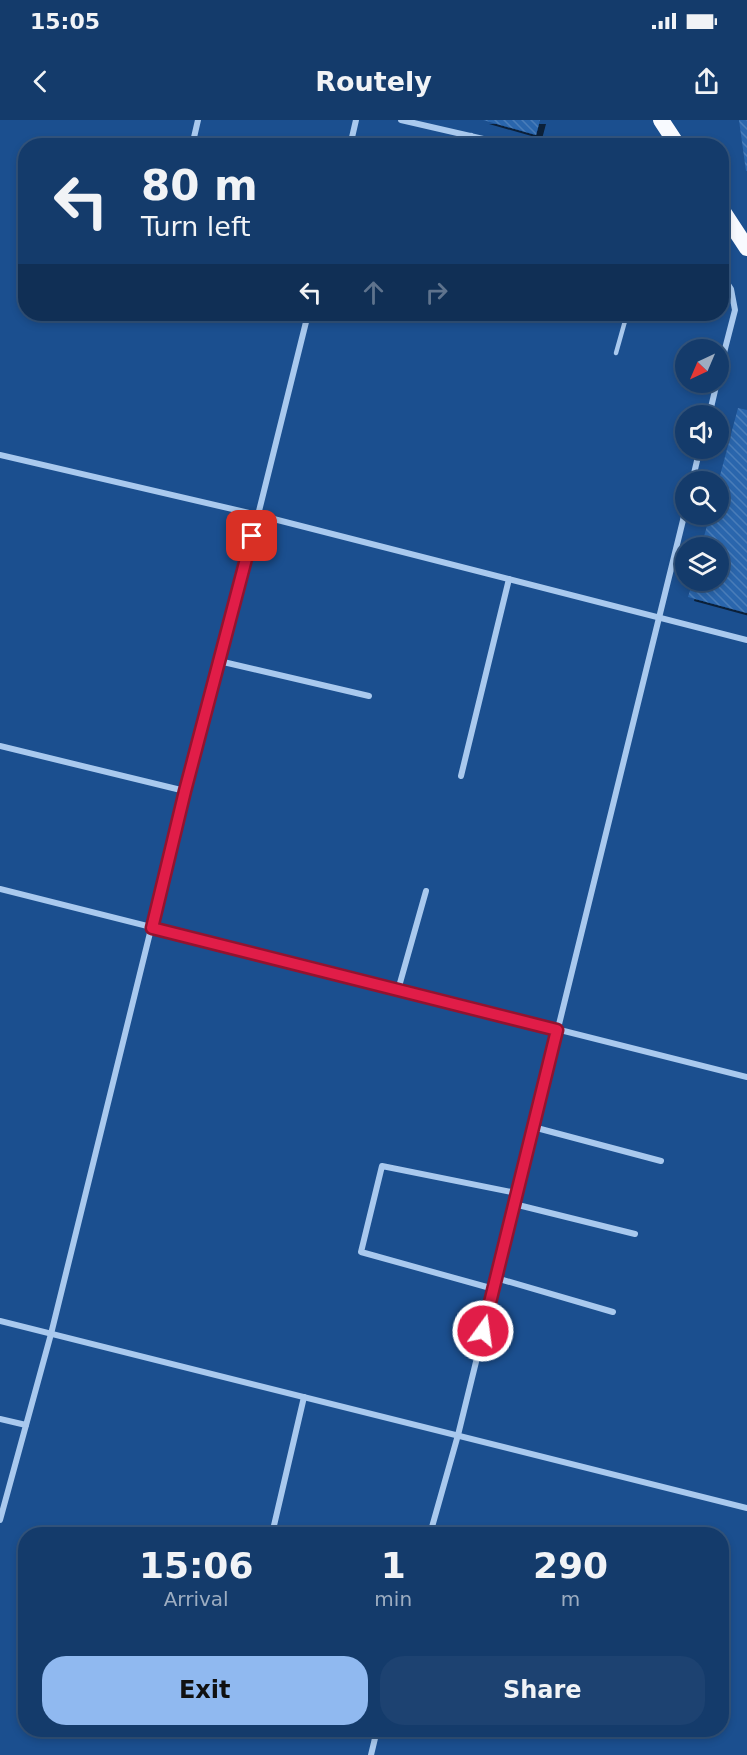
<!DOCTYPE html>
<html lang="en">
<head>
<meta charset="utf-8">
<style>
  body { margin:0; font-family:"DejaVu Sans",sans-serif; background:#1d4271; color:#f1f3f6; height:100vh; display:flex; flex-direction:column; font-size:22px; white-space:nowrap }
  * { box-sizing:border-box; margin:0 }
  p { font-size:20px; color:#9dadc1 }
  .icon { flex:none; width:33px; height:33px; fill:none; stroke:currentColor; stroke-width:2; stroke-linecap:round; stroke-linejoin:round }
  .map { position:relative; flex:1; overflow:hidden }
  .sheet { position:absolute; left:18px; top:1407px; width:711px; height:210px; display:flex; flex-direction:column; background:#143b6b; border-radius:24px; box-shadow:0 3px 9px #0003,0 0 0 2px #33557e }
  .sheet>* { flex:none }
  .banner { position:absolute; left:18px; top:18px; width:711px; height:183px; border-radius:24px; box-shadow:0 3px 9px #0003,0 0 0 2px #33557e; background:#143b6b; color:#f1f3f6; overflow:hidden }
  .needle { width:39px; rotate:224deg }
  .tools { position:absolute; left:675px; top:219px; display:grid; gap:12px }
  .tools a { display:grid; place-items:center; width:54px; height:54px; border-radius:50%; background:#143b6b; box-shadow:0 3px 9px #0003,0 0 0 2px #33557e; font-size:30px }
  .pin { position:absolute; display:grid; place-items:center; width:51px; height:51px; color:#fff; margin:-26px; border-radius:12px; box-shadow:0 3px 9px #0006 }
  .me { position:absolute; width:66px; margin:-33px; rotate:14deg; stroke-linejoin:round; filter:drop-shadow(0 0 4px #0008) }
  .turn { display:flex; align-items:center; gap:21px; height:126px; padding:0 24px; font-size:27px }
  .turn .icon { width:78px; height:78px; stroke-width:2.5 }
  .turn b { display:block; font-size:42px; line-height:51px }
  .lanes { display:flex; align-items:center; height:57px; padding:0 24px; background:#0003; justify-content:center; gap:30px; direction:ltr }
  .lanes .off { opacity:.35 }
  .eta { display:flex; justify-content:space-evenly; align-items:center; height:102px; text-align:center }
  .eta b { font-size:36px; font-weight:700; line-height:42px }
  .action { display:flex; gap:12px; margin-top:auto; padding:12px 24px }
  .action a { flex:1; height:69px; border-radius:24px; background:#90b9f0; color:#111; font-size:24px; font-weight:700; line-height:69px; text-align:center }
  .action a+a { background:#1d4271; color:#f1f3f6 }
  .status { display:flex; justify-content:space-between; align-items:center; height:42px; padding:0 30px; background:#143b6b; direction:ltr }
  .status svg { height:16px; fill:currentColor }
  header { display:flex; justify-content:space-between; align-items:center; height:78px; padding:0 24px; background:#143b6b; font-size:27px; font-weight:700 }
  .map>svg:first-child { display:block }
  .building { fill:url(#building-back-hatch); filter:url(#shadow) }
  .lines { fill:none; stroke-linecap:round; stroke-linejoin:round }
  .service { stroke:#a9c9ee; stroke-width:4.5 }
  .minor { stroke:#a9c9ee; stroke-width:6 }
  .trunk { stroke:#f8faff; stroke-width:16 }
  .route-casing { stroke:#92132f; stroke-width:15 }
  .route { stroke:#e11d48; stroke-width:10 }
</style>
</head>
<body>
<div class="status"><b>15:05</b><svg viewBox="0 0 49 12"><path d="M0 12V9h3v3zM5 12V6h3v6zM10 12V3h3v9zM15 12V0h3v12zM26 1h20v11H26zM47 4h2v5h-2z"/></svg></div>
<header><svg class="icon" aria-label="back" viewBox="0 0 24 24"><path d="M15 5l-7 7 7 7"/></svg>Routely<svg class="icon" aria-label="share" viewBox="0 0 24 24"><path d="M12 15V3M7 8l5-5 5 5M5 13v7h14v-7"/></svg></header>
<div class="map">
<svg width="747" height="1635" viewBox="0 0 747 1635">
  <defs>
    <pattern id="building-back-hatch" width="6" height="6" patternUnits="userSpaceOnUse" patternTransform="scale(1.5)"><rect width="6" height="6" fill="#2a66ad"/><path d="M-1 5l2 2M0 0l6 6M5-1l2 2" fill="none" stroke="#4a7db9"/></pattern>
    <filter id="shadow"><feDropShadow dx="6" dy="4" stdDeviation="0" flood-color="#0009"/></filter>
  </defs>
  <rect width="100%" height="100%" fill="#1b4f8f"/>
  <!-- building -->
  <g class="building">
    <polygon points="483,0 540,0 536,15"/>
    <polygon points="739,0 747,0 747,51 746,51"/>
    <polygon points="738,288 747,290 747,493 688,477 693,460 718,460 718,428 701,428 710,394 718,394 718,363"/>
  </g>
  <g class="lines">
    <!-- service -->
    <g class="service">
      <polyline points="469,26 471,15"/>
      <polyline points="616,233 627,194"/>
    </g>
    <!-- minor -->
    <g class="minor">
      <polyline points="401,0 514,26"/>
      <polyline points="192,26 198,0"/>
      <polyline points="350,26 356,0"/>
      <polyline points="718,256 735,190 731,169 722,155"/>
      <polyline points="709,296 717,262"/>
      <polyline points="0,335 258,395 747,520"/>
      <polyline points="692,362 700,328"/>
      <polyline points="219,541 369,576"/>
      <polyline points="0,626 185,671"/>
      <polyline points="461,656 509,459"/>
      <polyline points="0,769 747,957"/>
      <polyline points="398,870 426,771"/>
      <polyline points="533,1007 661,1041"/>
      <polyline points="514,1084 635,1114"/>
      <polyline points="496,1158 613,1192"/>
      <polyline points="494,1169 361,1132 382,1046 516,1073"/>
      <polyline points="0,1201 747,1388"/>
      <polyline points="0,1299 26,1305"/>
      <polyline points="0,1400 51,1214 185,671 258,395 308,194"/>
      <polyline points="272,1414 304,1277"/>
      <polyline points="430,1414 458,1315 686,388"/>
      <polyline points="371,1635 377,1610"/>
    </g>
    <!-- trunk -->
    <g class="trunk">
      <polyline points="661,0 678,26"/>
      <polyline points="722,90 747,128"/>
    </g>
  </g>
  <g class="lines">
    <defs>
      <polyline id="route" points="252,416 185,671 152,808 557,910 483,1211"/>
    </defs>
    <!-- route casing -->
    <use href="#route" class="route-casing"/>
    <!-- route -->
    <use href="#route" class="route"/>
  </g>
</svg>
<div class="tools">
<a><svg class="needle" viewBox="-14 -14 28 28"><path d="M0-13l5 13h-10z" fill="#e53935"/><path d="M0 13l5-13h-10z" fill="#9dadc1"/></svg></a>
<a><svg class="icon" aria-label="sound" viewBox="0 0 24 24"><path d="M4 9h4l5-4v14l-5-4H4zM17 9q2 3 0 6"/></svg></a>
<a><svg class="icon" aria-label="search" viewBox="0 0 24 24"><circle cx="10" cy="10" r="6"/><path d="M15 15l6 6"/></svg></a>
<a><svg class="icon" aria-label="layers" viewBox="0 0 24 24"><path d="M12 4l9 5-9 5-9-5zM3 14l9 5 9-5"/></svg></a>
</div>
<div class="pin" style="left:252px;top:416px;background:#d93025"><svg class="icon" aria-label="arrive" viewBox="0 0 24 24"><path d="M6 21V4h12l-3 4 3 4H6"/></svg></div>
<svg class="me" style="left:483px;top:1211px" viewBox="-20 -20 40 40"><circle r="17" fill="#e11d48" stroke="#fff" stroke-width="3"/><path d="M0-11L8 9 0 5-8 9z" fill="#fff"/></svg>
<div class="banner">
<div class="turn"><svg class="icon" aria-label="left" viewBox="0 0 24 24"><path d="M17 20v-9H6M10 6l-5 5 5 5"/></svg><div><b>80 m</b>Turn left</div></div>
<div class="lanes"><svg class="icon" aria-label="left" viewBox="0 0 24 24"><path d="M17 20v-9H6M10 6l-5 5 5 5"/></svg><svg class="icon off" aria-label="ahead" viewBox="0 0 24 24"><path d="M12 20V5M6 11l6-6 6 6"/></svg><svg class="icon off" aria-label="right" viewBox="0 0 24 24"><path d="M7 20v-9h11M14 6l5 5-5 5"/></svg></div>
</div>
<section class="sheet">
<div class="eta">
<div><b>15:06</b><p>Arrival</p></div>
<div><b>1</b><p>min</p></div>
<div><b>290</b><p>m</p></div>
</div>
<div class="action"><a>Exit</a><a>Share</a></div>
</section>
</div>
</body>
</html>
